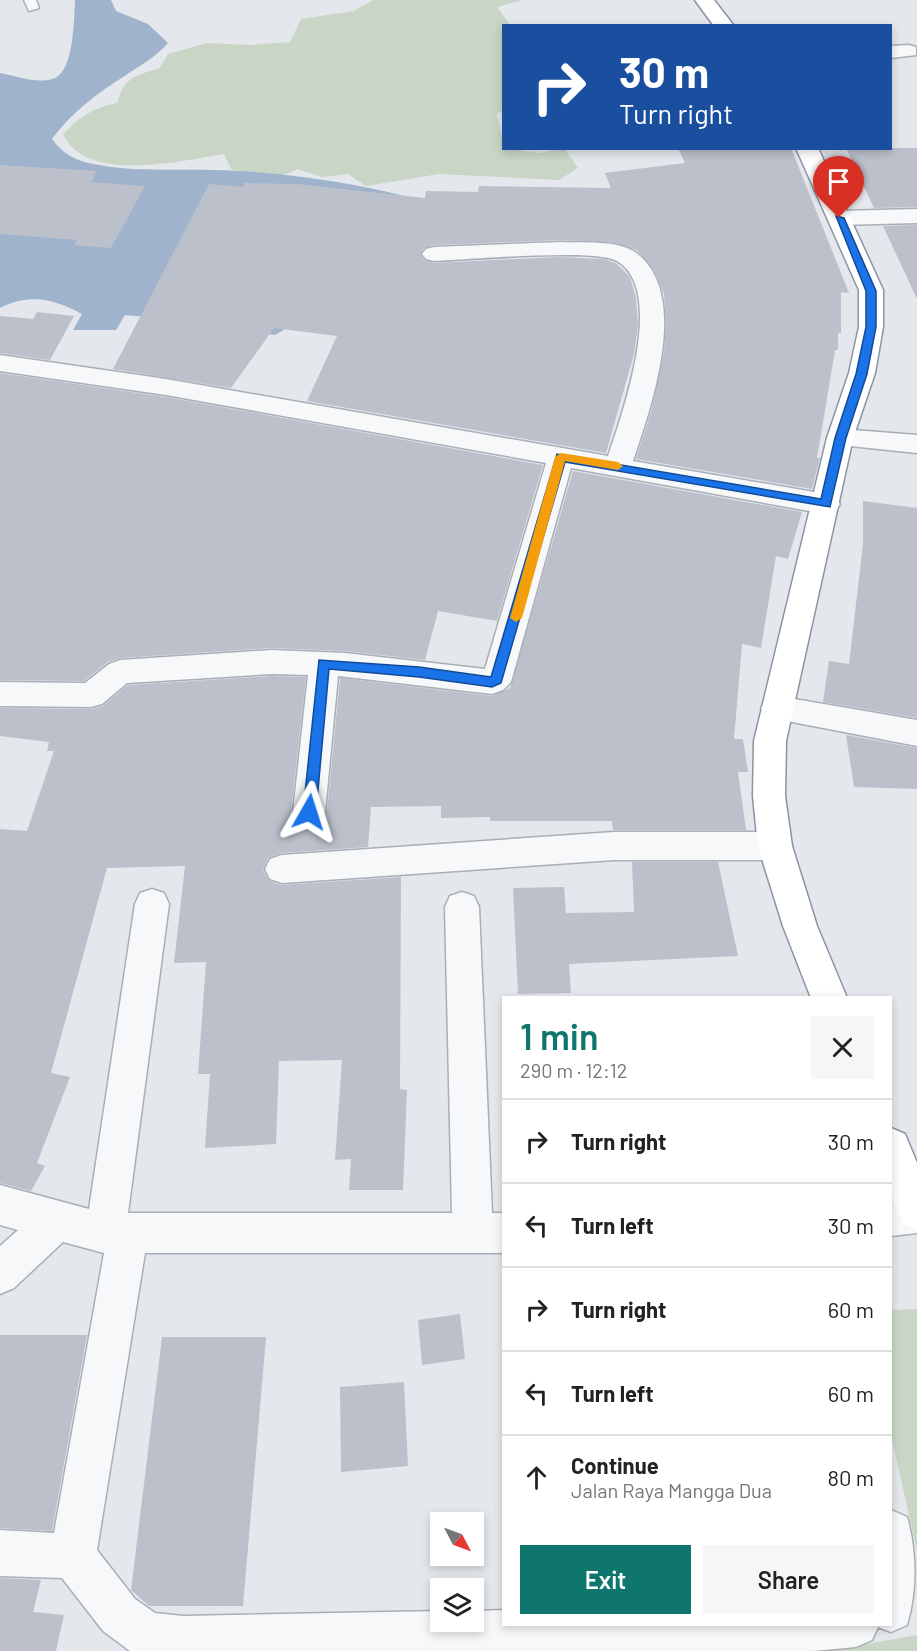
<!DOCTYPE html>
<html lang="en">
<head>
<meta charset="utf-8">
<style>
  body { margin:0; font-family:Barlow,sans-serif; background:#f6f6f6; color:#222; height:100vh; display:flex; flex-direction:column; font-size:22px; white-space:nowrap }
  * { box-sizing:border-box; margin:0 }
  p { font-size:20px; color:#767676 }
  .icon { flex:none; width:33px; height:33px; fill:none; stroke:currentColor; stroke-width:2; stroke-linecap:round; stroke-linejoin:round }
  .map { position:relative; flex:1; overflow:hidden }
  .side { position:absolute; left:502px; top:996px; width:390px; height:630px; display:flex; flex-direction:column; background:#fff; border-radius:0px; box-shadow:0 3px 9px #0003 }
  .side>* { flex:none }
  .banner { position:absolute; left:502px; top:24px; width:390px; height:126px; border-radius:0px; box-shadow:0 3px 9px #0003; background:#1a4fa0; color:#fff; overflow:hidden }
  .needle { width:39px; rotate:131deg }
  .tools { position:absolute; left:430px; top:1512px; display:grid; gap:12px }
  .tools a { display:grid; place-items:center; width:54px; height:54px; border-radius:0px; background:#fff; box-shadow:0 3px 9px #0003; font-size:30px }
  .pin { position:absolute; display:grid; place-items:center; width:51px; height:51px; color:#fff; margin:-62px -26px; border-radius:50% 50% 50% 0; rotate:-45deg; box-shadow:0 0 6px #0007 }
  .pin .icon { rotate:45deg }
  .me { position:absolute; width:66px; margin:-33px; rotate:6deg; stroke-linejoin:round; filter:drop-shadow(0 0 4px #0008) }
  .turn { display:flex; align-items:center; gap:21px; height:126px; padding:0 18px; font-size:27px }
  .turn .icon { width:78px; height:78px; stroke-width:2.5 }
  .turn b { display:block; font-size:42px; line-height:51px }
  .round { display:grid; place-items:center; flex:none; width:63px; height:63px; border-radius:0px; background:#f6f6f6 }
  .headline { display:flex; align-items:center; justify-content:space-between; height:102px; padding:0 18px }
  h1 { font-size:36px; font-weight:600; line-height:45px; color:#0f766e }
  .action { display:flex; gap:12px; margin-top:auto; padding:12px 18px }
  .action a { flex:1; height:69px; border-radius:0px; background:#0f766e; color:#fff; font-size:24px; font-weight:600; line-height:69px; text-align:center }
  .action a+a { background:#f6f6f6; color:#222 }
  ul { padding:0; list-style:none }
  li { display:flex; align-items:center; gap:18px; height:84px; padding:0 18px; border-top:2px solid #e0e0e0 }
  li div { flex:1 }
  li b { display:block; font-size:22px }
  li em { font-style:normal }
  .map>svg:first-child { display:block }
  .green { fill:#c9d6c5 }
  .water { fill:#9fb4cc }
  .building { fill:#bbc0ca }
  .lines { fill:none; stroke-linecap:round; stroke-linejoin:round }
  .lane-casing { stroke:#a9aeb7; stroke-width:3 }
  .street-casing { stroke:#a9aeb7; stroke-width:3 }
  .highway-casing { stroke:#8b94a3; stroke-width:3 }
  .lane { fill:#f7f8fa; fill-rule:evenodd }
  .street { fill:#f7f8fa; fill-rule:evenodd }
  .highway { fill:#fff; fill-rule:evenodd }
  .route { fill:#1a73e8; stroke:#114b97; stroke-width:1.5 }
  .slow { fill:#f59e0b }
</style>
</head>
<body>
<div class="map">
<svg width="917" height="1651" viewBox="0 0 917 1651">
  <rect width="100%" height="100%" fill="#e4e7ec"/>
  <!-- green -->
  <g class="green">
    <path d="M 373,0 L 522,0 L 497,7 L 510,25 L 504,26 L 504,109 L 497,114 L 504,148 L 538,153 L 565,149 L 578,168 L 559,180 L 439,174 L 366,186 L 348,174 L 322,177 L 297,169 C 276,182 253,174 231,169 L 224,154 C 181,161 85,184 63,134 C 80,117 92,108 117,103 C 125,76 135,76 160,68 L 168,54 L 207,43 L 252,45 L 290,42 L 301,19 L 354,11 Z"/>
    <polygon points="917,1309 917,1551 891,1435 891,1310"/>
    <polygon points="917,1635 917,1651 828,1651"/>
  </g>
  <!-- water -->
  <path class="water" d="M 75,0 L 111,0 L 116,11 L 148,24 L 168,43 C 155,58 139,66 123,77 C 96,94 71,113 52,139 C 63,154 76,161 94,164 C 133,172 173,169 213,170 C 274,171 353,182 412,198 L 315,311 L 275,335 L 194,327 L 178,320 L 125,315 L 116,330 L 73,330 L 82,314 C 53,299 30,293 0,308 L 0,73 C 17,76 38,85 55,78 C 74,70 74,18 75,0 Z"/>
  <!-- building -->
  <g class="building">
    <polygon points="678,148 791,148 849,293 841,292 841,333 838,333 838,350 835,350 817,458 820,458 812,489 636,459 651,412 664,352 666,322 664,294 654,270 637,250 610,242 562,240 434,245 424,248 420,254 424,260 434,263 558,257 604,259 616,263 630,277 636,298 638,325 634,354 606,453 307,401 337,336 274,328 231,388 113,369 209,184 243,187 244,183 297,184 425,198 426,191 478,192 479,186 611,188 605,173 685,163"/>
    <polygon points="846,148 917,148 917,207 874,208"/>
    <polygon points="0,165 97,171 91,182 145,186 111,248 74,245 77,240 0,234"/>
    <polygon points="917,225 917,299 883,226"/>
    <polygon points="37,312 74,316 50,360 0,353 0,316 33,319"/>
    <polygon points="0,373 166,397 543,465 497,621 438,611 425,660 345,651 272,648 120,658 108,662 84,681 0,680"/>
    <polygon points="573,471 802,512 788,559 776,556 761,648 742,644 734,739 743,739 748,772 738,772 746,830 613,830 612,821 490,821 490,817 441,818 441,806 371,807 368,847 282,853 268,858 263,870 269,881 281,885 401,877 400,1089 407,1090 403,1190 349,1190 351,1159 335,1160 342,1060 279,1061 276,1144 205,1148 210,1074 198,1074 206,962 174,963 185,866 107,868 51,1073 70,1077 37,1163 45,1166 31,1191 0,1183 0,829 27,831 54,751 47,751 49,742 0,736 0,708 91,709 103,706 128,685 272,676 306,677 291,812 296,824 308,828 322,824 327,812 340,678 492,696 510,688"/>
    <polygon points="863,501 917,508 917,718 823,702 829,661 849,664 863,544"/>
    <polygon points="846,735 917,748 917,789 854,787"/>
    <polygon points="632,862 718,862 738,956 569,964 571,993 518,994 513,888 564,887 566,913 634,912"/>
    <polygon points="460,1314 465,1359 422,1365 418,1320"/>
    <polygon points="0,1335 87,1335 52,1531 0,1528"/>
    <polygon points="162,1337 266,1337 243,1606 149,1606 131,1590"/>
    <polygon points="404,1382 408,1466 341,1472 340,1387"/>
    <polygon points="0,1578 41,1580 33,1612 64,1615 56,1651 0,1651"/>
  </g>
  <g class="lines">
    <defs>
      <polygon id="lane" points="24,0 36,0 39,8 29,11"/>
      <g id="street">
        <polygon points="909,45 916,47 916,55 891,58 891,46"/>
        <polygon points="917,209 917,223 839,225 831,223 828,218 831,213 839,211"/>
        <path d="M 562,242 C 584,243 617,240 635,252 C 692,293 651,407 633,461 L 826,494 L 836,497 L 840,504 L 836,511 L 826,514 L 571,468 L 511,682 L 503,690 L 492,694 L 338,676 L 325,812 L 321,822 L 309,826 L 297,822 L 293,812 L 308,675 L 272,674 L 127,683 L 102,704 L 91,707 L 0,706 L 0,682 L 85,683 L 109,664 L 120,660 L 272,650 L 345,653 L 485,669 L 546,463 L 166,395 L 0,371 L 0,355 L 166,379 L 608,456 C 622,415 667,290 617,261 C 595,248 466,260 434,261 L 426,259 L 422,254 L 426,249 L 434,247 Z"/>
        <polygon points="840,429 917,435 917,453 831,444 827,438 831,432"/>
        <polygon points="777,696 917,720 917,746 766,717 761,708 766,699"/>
        <polygon points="614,832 775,832 787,836 792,846 787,856 775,860 614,860 282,883 270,879 265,869 270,859 282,855"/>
        <path d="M 152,889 L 164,893 L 169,904 L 128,1213 L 452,1213 L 445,907 L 450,896 L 462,892 L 474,896 L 479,907 L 492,1213 L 504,1213 L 504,1253 L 145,1253 L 97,1550 L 135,1599 L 155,1613 L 183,1616 L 441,1611 L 441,1622 L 474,1622 L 474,1611 L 504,1610 L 504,1624 L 891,1624 L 891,1510 L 907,1517 C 917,1552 917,1591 907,1625 L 891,1632 L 878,1627 L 872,1640 L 856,1647 L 813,1651 L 130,1651 L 103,1631 L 62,1578 L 0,1576 L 0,1530 L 54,1533 L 104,1253 L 63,1242 L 14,1288 L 0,1294 L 0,1246 L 18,1230 L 0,1225 L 0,1185 L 89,1209 L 135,904 L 140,893 Z"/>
        <polygon points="917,1193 917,1233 891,1236 891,1196"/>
      </g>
      <g id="highway">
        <polygon points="695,0 714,0 734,26 714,26"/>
        <polygon points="796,148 818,148 883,290 883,327 875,373 853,438 786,741 785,796 792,846 817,926 847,998 811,998 783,926 758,846 753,796 754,741 827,438 849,373 859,327 859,290"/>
        <polygon points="891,1128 905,1134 917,1163 917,1230 903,1224 891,1195"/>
      </g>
    </defs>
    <!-- lane casing -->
    <use href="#lane" class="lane-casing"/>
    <!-- street casing -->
    <use href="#street" class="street-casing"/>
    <!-- highway casing -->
    <use href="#highway" class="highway-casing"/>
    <!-- lane -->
    <use href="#lane" class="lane"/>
    <!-- street -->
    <use href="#street" class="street"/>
    <!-- highway -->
    <use href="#highway" class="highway"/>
  </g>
  <!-- route -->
  <polygon class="route" points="836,216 844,218 876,291 876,327 867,374 846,438 830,507 565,462 501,683 492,687 419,677 329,669 316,812 314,816 305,816 303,812 319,660 419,667 491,677 557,454 821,499 835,438 856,374 866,327 866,291"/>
  <!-- slow -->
  <polygon class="slow" points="561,453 618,462 623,466 618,470 565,461 522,618 516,622 510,618 555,457"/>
</svg>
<div class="tools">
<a><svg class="needle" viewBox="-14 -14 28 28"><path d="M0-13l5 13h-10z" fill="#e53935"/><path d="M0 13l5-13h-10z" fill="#767676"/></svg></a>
<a><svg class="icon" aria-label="layers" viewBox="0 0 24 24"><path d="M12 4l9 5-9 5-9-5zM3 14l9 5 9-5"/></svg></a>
</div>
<div class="pin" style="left:839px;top:218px;background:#d93025"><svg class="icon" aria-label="arrive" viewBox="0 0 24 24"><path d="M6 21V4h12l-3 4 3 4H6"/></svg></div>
<svg class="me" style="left:309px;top:812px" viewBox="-20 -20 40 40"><path d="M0-17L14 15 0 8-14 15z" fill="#1a73e8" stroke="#fff" stroke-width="4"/></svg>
<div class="banner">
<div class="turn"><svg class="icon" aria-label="right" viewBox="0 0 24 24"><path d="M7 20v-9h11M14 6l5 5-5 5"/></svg><div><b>30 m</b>Turn right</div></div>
</div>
<section class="side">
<div class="headline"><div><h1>1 min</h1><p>290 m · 12:12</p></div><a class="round"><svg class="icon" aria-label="close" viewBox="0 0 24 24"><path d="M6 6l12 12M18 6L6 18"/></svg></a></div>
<ul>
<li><svg class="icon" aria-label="right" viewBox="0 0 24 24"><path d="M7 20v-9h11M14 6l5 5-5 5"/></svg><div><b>Turn right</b></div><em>30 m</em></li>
<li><svg class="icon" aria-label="left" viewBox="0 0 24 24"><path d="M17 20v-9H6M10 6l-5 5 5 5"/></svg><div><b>Turn left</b></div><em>30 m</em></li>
<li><svg class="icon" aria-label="right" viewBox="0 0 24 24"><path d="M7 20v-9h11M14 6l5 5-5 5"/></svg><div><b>Turn right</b></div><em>60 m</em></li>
<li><svg class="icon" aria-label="left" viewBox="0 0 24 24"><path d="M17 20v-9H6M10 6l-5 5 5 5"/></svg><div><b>Turn left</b></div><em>60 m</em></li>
<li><svg class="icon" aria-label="ahead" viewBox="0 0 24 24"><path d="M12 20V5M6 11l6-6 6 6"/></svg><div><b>Continue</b><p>Jalan Raya Mangga Dua</p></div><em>80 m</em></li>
</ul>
<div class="action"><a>Exit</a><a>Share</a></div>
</section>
</div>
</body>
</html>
